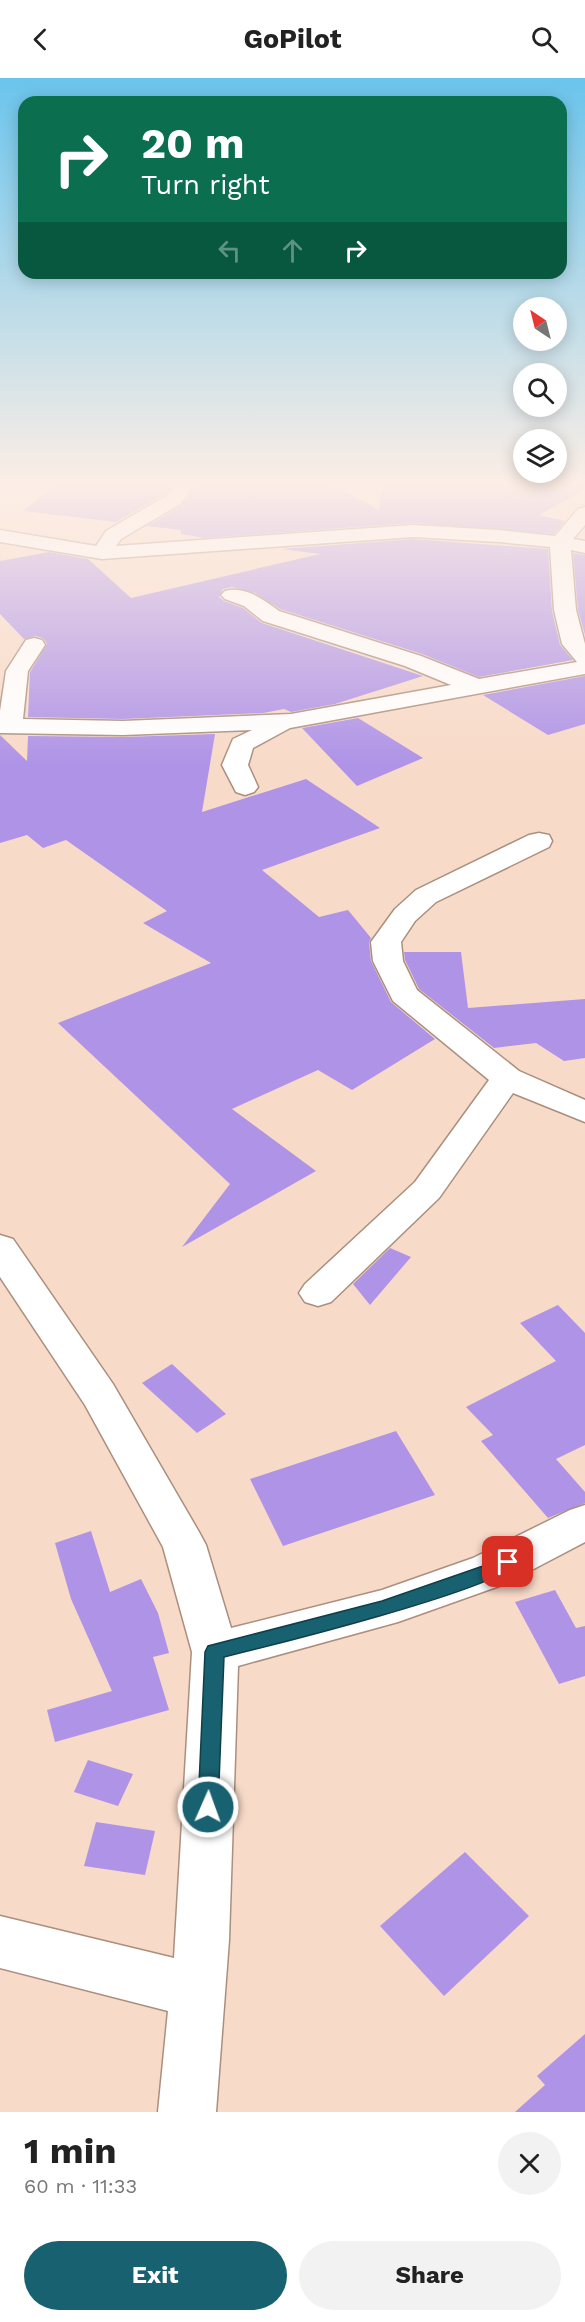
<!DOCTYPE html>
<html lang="en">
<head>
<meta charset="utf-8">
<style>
  body { margin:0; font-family:"Work Sans",sans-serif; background:#f2f2f2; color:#222; height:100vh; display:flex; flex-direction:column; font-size:22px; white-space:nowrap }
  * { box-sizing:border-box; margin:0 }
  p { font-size:20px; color:#767676 }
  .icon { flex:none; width:33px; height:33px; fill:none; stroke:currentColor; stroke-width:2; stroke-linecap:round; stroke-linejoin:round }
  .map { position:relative; height:2034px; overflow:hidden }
  .side { display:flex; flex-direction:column; background:#fff; flex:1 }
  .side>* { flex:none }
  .guide { position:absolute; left:18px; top:18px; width:549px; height:183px; border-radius:18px; box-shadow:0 3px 15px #0003; background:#0b6e4f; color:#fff; overflow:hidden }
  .needle { width:39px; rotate:325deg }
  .buttons { position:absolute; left:513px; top:219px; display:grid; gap:12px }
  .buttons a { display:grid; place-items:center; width:54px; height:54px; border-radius:50%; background:#fff; box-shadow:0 3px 15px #0003; font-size:30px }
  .pin { position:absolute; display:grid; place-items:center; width:51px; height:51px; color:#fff; margin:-26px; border-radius:12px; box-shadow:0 3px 9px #0006 }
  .me { position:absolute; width:66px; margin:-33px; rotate:2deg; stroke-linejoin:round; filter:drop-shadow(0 0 4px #0008) }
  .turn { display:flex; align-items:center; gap:21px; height:126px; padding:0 24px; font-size:27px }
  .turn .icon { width:78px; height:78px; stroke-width:2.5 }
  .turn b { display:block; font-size:42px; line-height:51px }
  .lanes { display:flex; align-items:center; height:57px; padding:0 24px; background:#0003; justify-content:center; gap:30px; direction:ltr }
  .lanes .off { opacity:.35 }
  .round { display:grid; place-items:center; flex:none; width:63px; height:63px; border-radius:32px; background:#f2f2f2 }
  .head { display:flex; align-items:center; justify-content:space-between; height:102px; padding:0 24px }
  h1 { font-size:36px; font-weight:700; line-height:45px }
  .cta { display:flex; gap:12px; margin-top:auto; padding:12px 24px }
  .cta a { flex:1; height:69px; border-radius:36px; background:#186170; color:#fff; font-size:24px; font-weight:700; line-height:69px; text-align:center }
  .cta a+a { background:#f2f2f2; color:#222 }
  header { display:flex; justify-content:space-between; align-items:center; height:78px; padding:0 24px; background:#fff; font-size:27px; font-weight:700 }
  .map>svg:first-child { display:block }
  .building { fill:#af93e7 }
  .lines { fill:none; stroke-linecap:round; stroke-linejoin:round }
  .minor-casing { stroke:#ab8f7e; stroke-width:3 }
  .minor { fill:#fff; fill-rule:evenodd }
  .route { fill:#186170; stroke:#103f49; stroke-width:1.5 }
</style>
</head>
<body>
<header><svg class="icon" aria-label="back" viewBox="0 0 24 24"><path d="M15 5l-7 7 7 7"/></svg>GoPilot<svg class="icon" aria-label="search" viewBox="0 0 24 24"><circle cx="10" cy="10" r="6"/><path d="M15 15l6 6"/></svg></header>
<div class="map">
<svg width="585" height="2034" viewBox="0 0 585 2034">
  <rect width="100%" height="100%" fill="#f8dac8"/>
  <!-- building -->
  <g class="building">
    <polygon points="61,403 176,403 165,416 116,444 23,433"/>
    <polygon points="200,403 327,403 379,432 382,403 585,403 585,411 539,437 565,443 554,456 413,445 204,460 181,456 181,452 147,448 181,428"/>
    <polygon points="413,461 548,471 552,533 560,567 573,582 479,599 422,576 280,531 255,515 232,509 223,511 219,519 224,523 243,530 262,545 423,598 335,626 291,634 284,631 263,635 123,641 28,639 30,594 47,566 43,560 35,558 24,561 0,536 0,483 49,474 88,481 131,520 320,476 281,471"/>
    <polygon points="573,475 585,477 585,557 578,532"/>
    <polygon points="585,598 585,646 548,657 483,617"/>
    <polygon points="358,640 423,680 357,708 302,650"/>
    <polygon points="215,656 202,734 306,701 380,750 262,792 319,839 348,832 371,860 369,864 371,883 391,924 435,961 352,1012 318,992 232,1031 316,1093 182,1169 230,1106 58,945 211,885 143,845 167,833 66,762 43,770 27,757 0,765 0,657 27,683 28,658 123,659"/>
    <polygon points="404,874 461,874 468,930 585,921 585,980 564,983 536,965 494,970 419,911 405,882"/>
    <polygon points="390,1170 411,1179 370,1227 353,1206"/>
    <polygon points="558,1227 585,1255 585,1367 556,1381 585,1414 585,1425 548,1440 481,1363 493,1357 466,1329 556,1283 520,1245"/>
    <polygon points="172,1286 226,1336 197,1355 142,1305"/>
    <polygon points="396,1353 435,1417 283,1468 250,1401"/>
    <polygon points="91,1453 110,1514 141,1501 158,1535 169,1575 153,1579 169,1632 55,1664 47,1632 112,1613 71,1521 55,1465"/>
    <polygon points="555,1512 576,1550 585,1548 585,1598 559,1606 515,1524"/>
    <polygon points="88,1682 133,1696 118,1728 74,1714"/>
    <polygon points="96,1744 155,1753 145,1797 84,1788"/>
    <polygon points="465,1774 529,1838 444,1918 380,1848"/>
    <polygon points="585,1956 585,2034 515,2034 545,2007 537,1998"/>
  </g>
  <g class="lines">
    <defs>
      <g id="minor">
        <path d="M 179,403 L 198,403 L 180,426 L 121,461 L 116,468 L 413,447 L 499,452 L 555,458 L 578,431 L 585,429 L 585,447 L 573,461 L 585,463 L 585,475 L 571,472 L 576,532 L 585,566 L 585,596 L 290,650 L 253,670 L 248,687 L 258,709 L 254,714 L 245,717 L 236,714 L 222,687 L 233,661 L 252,652 L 123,657 L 0,655 L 0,633 L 6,593 L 26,562 L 34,560 L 42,562 L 45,567 L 28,593 L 23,641 L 123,643 L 291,636 L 451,607 L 405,588 L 263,543 L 244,528 L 225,521 L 221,517 L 225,513 C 245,507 264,522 279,533 L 421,578 L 479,601 L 577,584 L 562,566 L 554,532 L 550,469 L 499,464 L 413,459 L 102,481 L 0,464 L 0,452 L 96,468 L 106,453 L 166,418 Z"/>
        <polygon points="539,755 549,757 552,763 549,769 436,824 415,843 401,864 403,883 417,912 519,993 585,1022 585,1044 513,1015 439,1120 331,1224 318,1228 305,1224 299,1215 305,1206 415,1104 489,1002 393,923 373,883 371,864 395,831 416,812 529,757"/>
        <polygon points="0,1157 13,1161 113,1306 199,1454 206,1467 231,1550 382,1512 473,1480 570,1432 585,1427 585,1464 505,1506 398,1544 238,1588 229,1862 216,2034 158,2034 168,1933 0,1890 0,1838 174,1880 192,1574 163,1469 85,1327 0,1199"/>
      </g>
    </defs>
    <!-- minor casing -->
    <use href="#minor" class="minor-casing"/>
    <!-- minor -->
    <use href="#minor" class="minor"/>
  </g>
  <!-- sky -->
  <linearGradient id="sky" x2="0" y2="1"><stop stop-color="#6ac4ec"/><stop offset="0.59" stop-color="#fceee6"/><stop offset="1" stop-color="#fceee6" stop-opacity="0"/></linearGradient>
  <rect width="585" height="687" fill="url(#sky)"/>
  <!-- route -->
  <path class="route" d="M 508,1476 L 515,1478 L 518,1484 C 504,1510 265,1569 224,1579 L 218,1729 L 215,1736 L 208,1738 L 201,1736 L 198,1729 L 205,1574 L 208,1568 L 382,1523 L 483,1488 Z"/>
</svg>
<div class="buttons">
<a><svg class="needle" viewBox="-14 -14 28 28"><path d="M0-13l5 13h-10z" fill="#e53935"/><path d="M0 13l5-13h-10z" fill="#767676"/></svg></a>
<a><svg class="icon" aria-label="search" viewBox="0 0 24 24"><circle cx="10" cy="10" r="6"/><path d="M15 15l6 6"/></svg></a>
<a><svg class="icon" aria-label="layers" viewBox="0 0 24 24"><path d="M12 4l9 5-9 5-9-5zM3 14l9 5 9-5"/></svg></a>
</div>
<div class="pin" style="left:508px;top:1484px;background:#d93025"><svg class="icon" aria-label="arrive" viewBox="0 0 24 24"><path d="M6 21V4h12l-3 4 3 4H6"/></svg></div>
<svg class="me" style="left:208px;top:1729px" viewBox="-20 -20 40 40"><circle r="17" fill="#186170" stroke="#fff" stroke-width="3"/><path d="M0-11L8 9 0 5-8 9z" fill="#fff"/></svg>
<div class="guide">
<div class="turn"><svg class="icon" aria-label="right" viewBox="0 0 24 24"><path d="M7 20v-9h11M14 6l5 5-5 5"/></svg><div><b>20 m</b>Turn right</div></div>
<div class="lanes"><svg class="icon off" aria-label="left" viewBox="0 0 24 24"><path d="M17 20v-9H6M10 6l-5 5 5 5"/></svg><svg class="icon off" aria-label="ahead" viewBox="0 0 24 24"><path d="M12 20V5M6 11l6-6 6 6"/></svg><svg class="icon" aria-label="right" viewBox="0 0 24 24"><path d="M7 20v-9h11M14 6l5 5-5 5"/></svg></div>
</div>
</div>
<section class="side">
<div class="head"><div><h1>1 min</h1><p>60 m · 11:33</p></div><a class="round"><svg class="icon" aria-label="close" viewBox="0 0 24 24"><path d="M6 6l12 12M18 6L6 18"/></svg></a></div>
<div class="cta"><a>Exit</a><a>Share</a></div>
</section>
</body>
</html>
